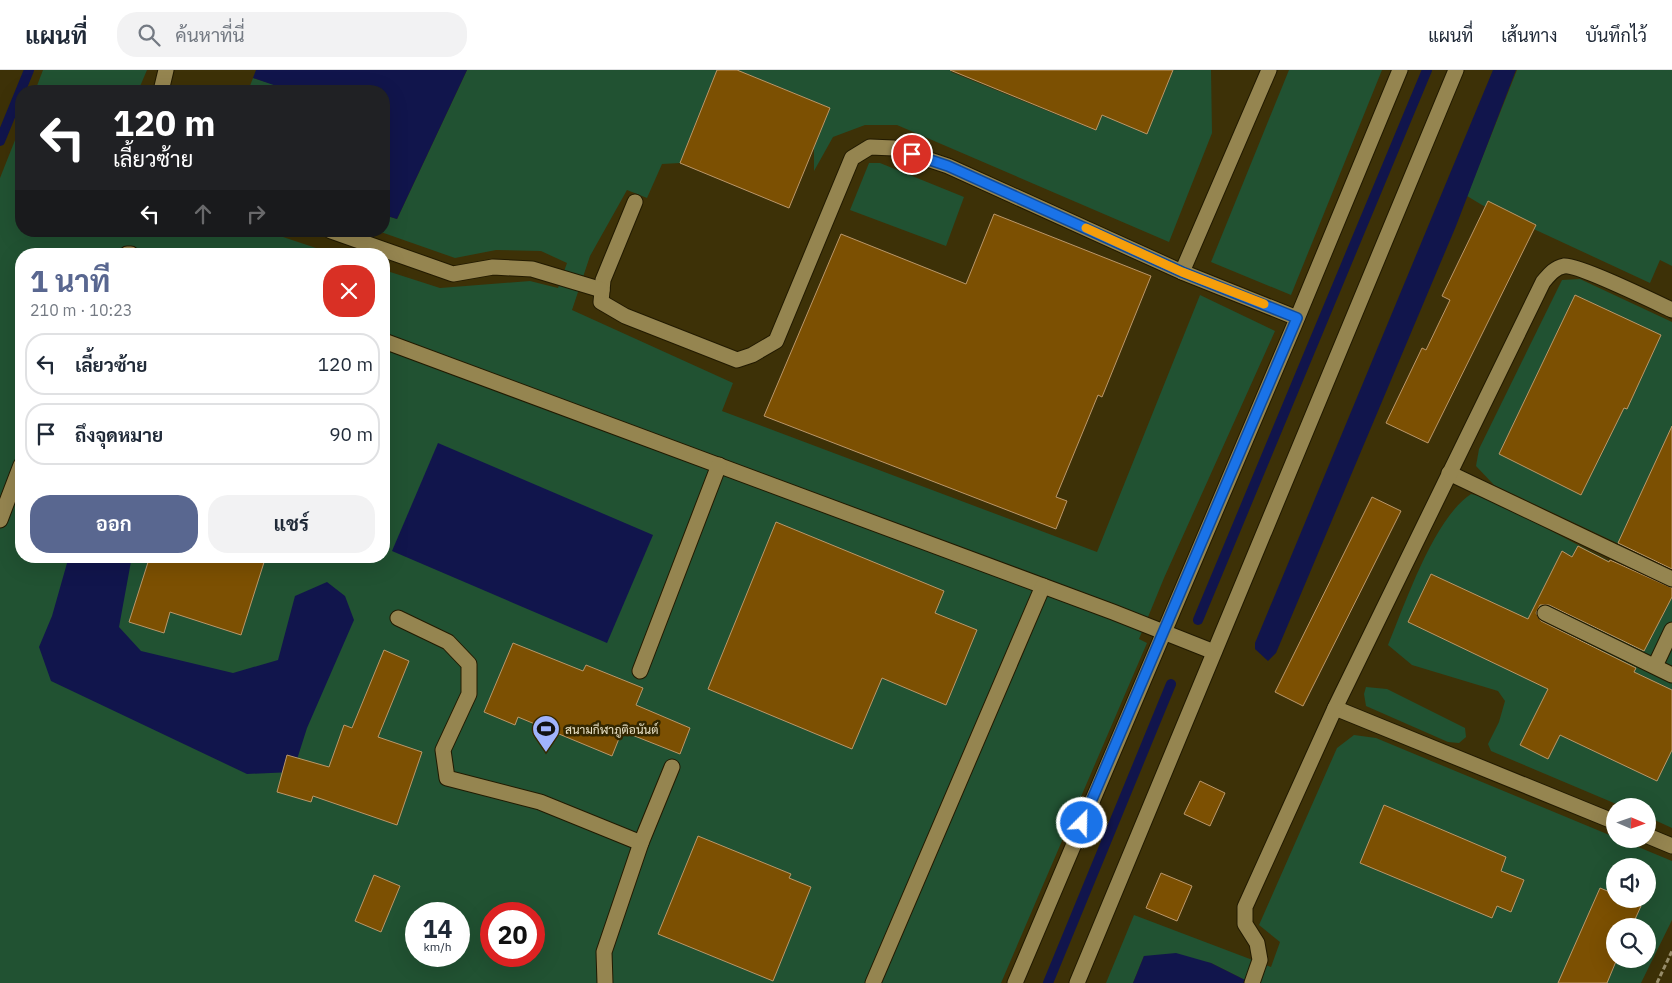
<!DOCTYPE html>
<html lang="th">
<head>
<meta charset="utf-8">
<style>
  body { margin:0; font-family:"IBM Plex Sans",Sarabun,sans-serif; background:#f2f2f3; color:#1f2937; height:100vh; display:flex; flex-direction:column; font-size:19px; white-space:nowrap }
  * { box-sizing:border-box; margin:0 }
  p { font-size:16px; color:#747a83 }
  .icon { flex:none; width:28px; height:28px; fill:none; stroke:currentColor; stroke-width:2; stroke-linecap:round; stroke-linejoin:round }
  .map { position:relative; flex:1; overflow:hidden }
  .details { position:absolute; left:15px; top:178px; width:375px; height:315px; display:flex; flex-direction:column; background:#fff; border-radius:20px; box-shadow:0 5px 20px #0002 }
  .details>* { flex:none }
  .banner { position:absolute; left:15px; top:15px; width:375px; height:152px; border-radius:20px; box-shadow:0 5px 20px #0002; background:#202124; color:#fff; overflow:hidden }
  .needle { width:32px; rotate:92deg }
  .buttons { position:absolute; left:1606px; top:728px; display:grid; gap:10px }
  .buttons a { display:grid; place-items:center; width:50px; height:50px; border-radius:50%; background:#fff; box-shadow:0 5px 20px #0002; font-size:25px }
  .speed { position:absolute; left:405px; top:832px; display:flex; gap:10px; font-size:25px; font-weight:700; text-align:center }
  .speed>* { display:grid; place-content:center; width:65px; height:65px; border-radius:50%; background:#fff; box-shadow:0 5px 20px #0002; line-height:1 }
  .speed small { font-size:12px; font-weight:400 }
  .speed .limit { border:8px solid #d22; background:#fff; color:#111 }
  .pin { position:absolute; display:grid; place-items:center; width:42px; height:42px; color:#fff; margin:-21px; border:2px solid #fff; border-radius:50%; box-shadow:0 1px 5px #0007 }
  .me { position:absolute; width:55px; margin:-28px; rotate:23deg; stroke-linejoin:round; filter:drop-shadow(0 0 4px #0008) }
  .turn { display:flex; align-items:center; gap:18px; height:105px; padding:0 15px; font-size:22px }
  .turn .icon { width:65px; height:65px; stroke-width:2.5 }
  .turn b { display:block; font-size:35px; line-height:42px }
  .lanes { display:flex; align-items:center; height:48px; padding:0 15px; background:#0003; justify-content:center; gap:25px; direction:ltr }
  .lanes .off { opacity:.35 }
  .round { display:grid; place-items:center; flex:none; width:52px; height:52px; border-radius:20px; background:#f2f2f3 }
  .head { display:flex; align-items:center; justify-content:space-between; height:85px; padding:0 15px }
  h1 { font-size:30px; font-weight:700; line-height:38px; color:#596790 }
  .button { display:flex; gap:10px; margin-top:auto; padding:10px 15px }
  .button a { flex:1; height:58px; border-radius:20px; background:#596790; color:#fff; font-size:20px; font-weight:700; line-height:58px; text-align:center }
  .button a+a { background:#f2f2f3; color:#1f2937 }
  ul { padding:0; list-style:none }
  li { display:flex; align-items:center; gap:15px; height:62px; margin:0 10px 8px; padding:0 5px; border:2px solid #e0e1e3; border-radius:20px }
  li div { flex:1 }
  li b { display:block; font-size:19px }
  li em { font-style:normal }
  header { display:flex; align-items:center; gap:30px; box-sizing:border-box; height:70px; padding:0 25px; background:#fff; border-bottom:1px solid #e0e1e3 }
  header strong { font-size:24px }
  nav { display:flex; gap:28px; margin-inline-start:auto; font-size:18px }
  .search { width:350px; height:45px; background:#f2f2f3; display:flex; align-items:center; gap:12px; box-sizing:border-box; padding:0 18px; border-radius:20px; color:#747a83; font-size:19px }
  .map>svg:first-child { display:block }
  .green { fill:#215232; fill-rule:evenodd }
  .water { fill:#11154c }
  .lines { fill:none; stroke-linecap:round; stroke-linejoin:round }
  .stream { stroke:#11154c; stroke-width:10 }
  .building { fill:#7c5002; stroke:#bb976a }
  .minor-casing { stroke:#221a00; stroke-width:17 }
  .path { stroke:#988e6b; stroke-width:3; stroke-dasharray:5 2.5; stroke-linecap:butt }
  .minor { stroke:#958550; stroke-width:15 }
  .route-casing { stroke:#114b97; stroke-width:12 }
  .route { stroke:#1a73e8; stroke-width:9 }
  .slow { stroke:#f59e0b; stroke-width:9 }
  .labels { text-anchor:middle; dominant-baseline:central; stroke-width:5; stroke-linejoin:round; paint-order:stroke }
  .poi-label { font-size:12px; fill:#eae2c6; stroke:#332700; text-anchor:start }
</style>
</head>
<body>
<header>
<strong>แผนที่</strong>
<div class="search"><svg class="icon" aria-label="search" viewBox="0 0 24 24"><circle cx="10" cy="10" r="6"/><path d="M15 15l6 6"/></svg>ค้นหาที่นี่</div>
<nav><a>แผนที่</a><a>เส้นทาง</a><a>บันทึกไว้</a></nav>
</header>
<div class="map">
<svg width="1672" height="913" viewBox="0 0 1672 913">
  <rect width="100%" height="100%" fill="#3d3107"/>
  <!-- green -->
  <g class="green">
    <polygon points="43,0 147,0 138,21 35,21"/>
    <path d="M 467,0 L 717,0 L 680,93 L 662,94 L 647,128 L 627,120 L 590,186 L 572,240 L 733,313 L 722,341 L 1097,482 L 1200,225 L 1275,261 L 1164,508 L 1139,569 L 1147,573 L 1001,913 L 0,913 L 0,108 L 21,55 L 21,161 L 265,161 L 334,184 L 21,184 L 21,486 L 384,486 L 384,200 L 440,218 L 530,211 L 558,218 L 567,193 L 541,181 L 496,180 L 455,188 L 378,161 L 384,161 L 384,145 L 397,149 ZM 416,844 L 459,844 L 459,886 L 416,886 ZM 491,844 L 534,844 L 534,886 L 491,886 Z"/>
    <polygon points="737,0 952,0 951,2 1095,60 1102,45 1147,63 1173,0 1211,0 1212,63 1169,172 897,55 865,55 833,67 814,101 814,77 830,38"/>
    <polygon points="1289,0 1382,0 1291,225 1211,192"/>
    <polygon points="1517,0 1672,0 1672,196 1660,190 1650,213 1482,135 1467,126"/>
    <polygon points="253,8 292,20 248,21"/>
    <polygon points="869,93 880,93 964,127 946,176 850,140"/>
    <polygon points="1580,209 1672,252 1672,499 1494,415 1476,396 1479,379 1562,210"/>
    <path d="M 1471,424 L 1488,428 L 1672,524 L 1672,758 L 1648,747 L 1648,736 L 1621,736 L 1491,681 L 1488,674 L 1499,652 L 1505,631 L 1498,621 L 1412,595 L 1388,575 C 1405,534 1434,448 1471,424 Z"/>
    <polygon points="1366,617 1387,619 1465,658 1466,667 1459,673 1448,672 1366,636 1364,624"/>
    <path d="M 1354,665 L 1376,668 L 1672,791 L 1672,850 L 1641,913 L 1251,913 L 1211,893 L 1144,886 L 1133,913 L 1106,913 L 1134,845 L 1271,897 L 1280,872 L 1259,855 L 1337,678 ZM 1615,796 L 1648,796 L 1648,829 L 1615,829 ZM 1615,856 L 1648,856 L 1648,889 L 1615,889 Z"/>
  </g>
  <!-- water -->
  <g class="water">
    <polygon points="256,0 467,0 397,149 384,145 384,21 291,21 253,8"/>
    <polygon points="1493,0 1516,0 1456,156 1276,583 1268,591 1255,579 1255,573"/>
    <polygon points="438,373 653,465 607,573 392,481"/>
    <polygon points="69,486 132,486 119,557 141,581 233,603 278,590 295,526 327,512 345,526 354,550 307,658 293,702 247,704 51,611 39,577 52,546"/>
    <polygon points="1176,883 1211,893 1251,913 1133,913 1144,886"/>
  </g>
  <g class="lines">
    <!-- stream -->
    <g class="stream">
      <polyline points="0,71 29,0"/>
      <polyline points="1198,550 1427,0"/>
      <polyline points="1048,913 1171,614"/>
    </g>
  </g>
  <!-- building -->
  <g class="building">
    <polygon points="717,0 737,0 830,38 789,138 680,93"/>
    <polygon points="950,0 1173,0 1147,64 1102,45 1096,60"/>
    <polygon points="1488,131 1536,155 1428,373 1386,353 1422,278 1426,280 1450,230 1442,226"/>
    <polygon points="994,144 1151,206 1102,327 1098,325 1056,427 1067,431 1056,459 764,346 841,164 966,214"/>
    <polygon points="1575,225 1661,265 1627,339 1624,338 1581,425 1499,384"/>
    <polygon points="1672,356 1672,499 1618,473"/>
    <polygon points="1372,427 1401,441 1303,636 1275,622"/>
    <polygon points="776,452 944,521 935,543 977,560 946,635 882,608 852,679 708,619"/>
    <polygon points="1578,476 1609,492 1610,490 1672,518 1672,527 1644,581 1549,535 1540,535 1536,543 1541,551 1636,598 1634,602 1672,620 1672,680 1657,711 1560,665 1548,689 1520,675 1548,619 1408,552 1431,504 1528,549 1562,481 1572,487"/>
    <polygon points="150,486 266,486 241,565 170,542 164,563 129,552"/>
    <polygon points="513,573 583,601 586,595 643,618 636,635 690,658 680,684 622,661 612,686 518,647 515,655 484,642"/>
    <polygon points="384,580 409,591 378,667 422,682 397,755 313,726 311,732 277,722 287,685 329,697 344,655 352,658"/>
    <polygon points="1200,711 1225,723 1210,756 1184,744"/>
    <polygon points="1384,735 1506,787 1501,801 1524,810 1511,842 1497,836 1492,848 1360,793"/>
    <polygon points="698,766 791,804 789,808 811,817 773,911 658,864"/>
    <polygon points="1161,803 1192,816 1177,851 1146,838"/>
    <polygon points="374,805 400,816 381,862 355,851"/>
    <polygon points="1600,818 1615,824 1615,829 1625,829 1641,836 1632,856 1615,856 1615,889 1617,889 1607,913 1558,913"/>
  </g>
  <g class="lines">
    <defs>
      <g id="minor">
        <polyline points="1269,0 1182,202 1297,248"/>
        <polyline points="161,21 166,0"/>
        <polyline points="635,132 603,210 601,232 625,246 737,290 752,285 776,271 852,88 870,77 894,78 948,96 1182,202"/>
        <polyline points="331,161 453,204 493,197 532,199 602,220"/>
        <polyline points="127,184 131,184"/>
        <polyline points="384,271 1113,542 1214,582"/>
        <polyline points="1449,403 1672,509"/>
        <polyline points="0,450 21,395"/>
        <polyline points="1545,543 1672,605"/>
        <polyline points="398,548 448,572 469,594 469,624 443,680 447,708 540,732 641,773"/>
        <polyline points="1655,596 1672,560"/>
        <polyline points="640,601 719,395"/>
        <polyline points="1335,638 1615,752"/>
        <polyline points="1648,766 1672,776"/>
        <polyline points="605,913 604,882 641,773 672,697"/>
        <polyline points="873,913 1043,516"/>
        <polyline points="1015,913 1294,256 1400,0"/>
        <polyline points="1077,913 1456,0"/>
        <path d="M 1252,913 L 1260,890 L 1257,873 L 1245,854 L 1245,837 L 1335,638 L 1543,212 C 1549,205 1554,198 1564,196 C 1577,194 1655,232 1672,240"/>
      </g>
    </defs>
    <!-- minor casing -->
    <use href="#minor" class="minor-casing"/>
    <!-- path -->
    <polyline class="path" points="1657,913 1672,881"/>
    <!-- minor -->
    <use href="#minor" class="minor"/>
  </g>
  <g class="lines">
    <defs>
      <polyline id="route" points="912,84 948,96 1182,202 1297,248 1082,753"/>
    </defs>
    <!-- route casing -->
    <use href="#route" class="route-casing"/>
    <!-- route -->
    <use href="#route" class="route"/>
    <!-- slow -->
    <polyline class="slow" points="1086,158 1182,202 1264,234"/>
  </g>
  <!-- icons -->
  <defs>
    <symbol id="stadium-pin" viewBox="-11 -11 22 30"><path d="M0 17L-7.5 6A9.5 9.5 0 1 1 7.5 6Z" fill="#a0b3fd" stroke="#332700"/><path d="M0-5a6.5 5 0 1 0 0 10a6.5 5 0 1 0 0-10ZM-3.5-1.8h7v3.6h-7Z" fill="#111"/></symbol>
  </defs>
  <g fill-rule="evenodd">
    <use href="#stadium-pin" x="530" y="643" width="32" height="43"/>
  </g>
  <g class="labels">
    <!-- poi labels -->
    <g class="poi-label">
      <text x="565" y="659">สนามกีฬาภูติอนันต์</text>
    </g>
  </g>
</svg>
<div class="buttons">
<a><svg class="needle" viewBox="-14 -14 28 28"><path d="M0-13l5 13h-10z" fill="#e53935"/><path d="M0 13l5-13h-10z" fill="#747a83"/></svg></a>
<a><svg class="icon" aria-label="sound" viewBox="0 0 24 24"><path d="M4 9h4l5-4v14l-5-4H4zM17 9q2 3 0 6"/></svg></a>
<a><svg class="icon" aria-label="search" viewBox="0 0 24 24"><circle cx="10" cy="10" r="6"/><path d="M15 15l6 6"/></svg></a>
</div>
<div class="speed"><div>14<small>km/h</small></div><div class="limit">20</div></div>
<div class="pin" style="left:912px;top:84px;background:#d93025"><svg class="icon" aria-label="arrive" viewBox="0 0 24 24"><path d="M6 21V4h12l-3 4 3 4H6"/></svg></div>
<svg class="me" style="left:1082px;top:753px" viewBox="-20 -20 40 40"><circle r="17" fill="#1a73e8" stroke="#fff" stroke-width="3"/><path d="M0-11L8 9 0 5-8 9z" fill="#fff"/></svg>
<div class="banner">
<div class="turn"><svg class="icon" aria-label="left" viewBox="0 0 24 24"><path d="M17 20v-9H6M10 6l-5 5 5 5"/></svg><div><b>120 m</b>เลี้ยวซ้าย</div></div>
<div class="lanes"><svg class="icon" aria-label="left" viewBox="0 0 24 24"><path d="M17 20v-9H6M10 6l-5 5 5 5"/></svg><svg class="icon off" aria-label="ahead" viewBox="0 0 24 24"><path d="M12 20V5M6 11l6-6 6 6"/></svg><svg class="icon off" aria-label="right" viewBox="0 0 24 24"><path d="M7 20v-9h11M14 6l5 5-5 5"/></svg></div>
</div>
<section class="details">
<div class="head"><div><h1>1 นาที</h1><p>210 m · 10:23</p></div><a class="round" style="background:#d93025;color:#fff"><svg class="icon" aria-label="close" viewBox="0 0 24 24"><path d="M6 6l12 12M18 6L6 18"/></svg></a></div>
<ul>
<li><svg class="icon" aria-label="left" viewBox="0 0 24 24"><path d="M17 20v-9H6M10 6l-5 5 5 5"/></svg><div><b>เลี้ยวซ้าย</b></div><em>120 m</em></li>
<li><svg class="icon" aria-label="arrive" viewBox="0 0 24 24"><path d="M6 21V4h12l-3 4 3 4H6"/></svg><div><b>ถึงจุดหมาย</b></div><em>90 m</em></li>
</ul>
<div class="button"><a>ออก</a><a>แชร์</a></div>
</section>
</div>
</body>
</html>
